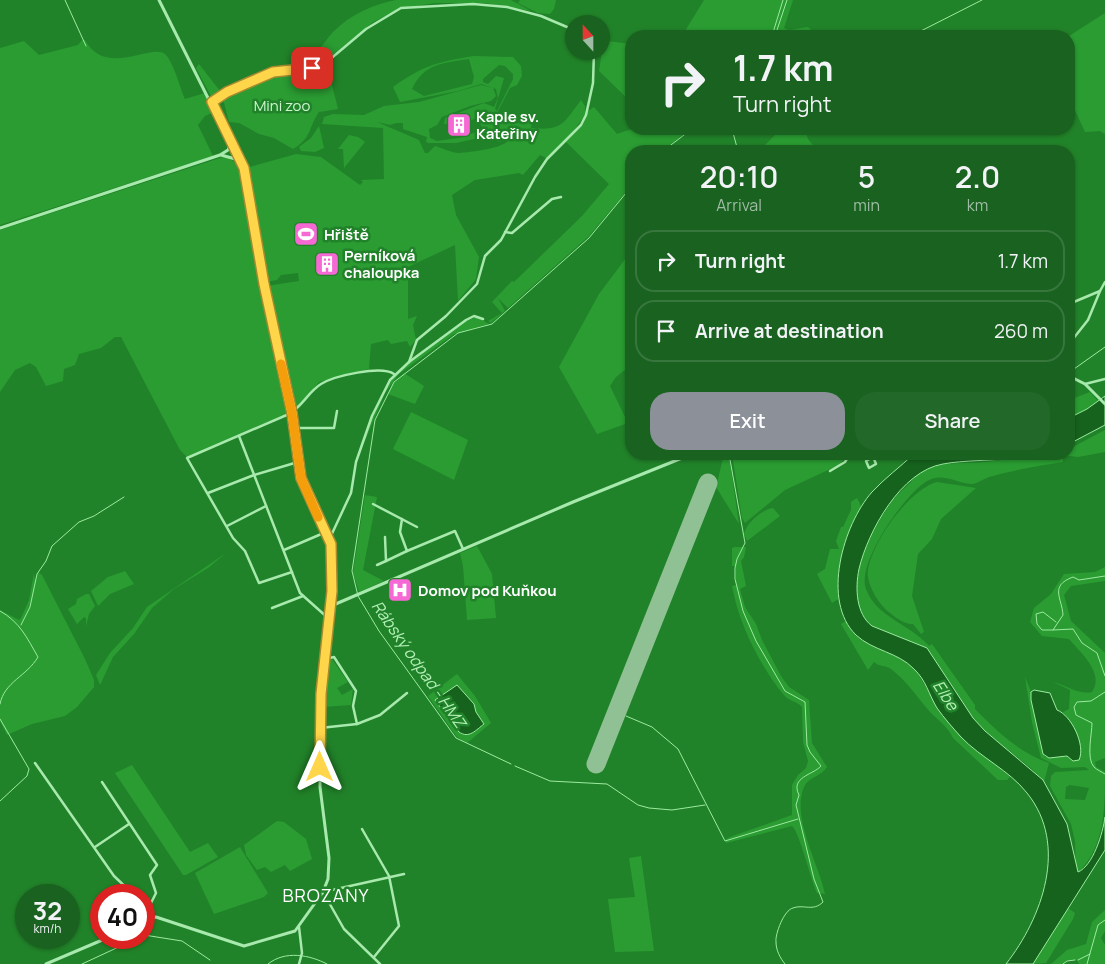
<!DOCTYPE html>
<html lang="en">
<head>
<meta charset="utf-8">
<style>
  body { margin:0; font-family:Manrope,sans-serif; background:#226828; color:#f1f3f6; height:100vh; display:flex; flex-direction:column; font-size:19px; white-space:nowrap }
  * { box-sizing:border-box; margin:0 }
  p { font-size:16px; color:#9fbca4 }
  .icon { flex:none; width:28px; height:28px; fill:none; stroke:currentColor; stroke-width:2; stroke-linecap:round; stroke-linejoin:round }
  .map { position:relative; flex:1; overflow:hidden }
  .details { position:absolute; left:625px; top:145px; width:450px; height:315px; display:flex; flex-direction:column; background:#19621f; border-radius:20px; box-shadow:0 1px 4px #0004 }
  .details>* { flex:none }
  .hud { position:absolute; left:625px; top:30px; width:450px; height:105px; border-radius:20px; box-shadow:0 1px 4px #0004; background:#19621f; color:#f1f3f6; overflow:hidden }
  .needle { width:32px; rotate:339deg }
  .fabs { position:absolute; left:565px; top:15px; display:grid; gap:10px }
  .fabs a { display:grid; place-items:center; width:45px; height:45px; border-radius:50%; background:#19621f; box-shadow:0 1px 4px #0004; font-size:25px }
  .speed { position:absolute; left:15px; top:884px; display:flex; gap:10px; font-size:25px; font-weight:700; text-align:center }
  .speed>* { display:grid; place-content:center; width:65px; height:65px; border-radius:50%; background:#19621f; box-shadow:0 1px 4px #0004; line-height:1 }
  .speed small { font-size:12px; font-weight:400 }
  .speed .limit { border:8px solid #d22; background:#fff; color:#111 }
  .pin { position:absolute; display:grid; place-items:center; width:42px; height:42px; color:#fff; margin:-21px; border-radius:10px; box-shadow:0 2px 8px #0006 }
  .me { position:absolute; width:55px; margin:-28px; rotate:0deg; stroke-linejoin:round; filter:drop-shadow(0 0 4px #0008) }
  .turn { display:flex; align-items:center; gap:18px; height:105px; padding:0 25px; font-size:22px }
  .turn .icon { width:65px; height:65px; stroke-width:2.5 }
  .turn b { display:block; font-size:35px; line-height:42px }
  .eta { display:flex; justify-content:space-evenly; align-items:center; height:85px; text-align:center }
  .eta b { font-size:30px; font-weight:600; line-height:35px }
  .cta { display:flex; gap:10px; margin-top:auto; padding:10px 25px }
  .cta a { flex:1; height:58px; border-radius:20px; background:#8c9099; color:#fff; font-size:20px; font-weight:600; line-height:58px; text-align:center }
  .cta a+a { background:#226828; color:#f1f3f6 }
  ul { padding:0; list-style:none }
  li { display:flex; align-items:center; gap:15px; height:62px; margin:0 10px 8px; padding:0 15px; border:2px solid #37763d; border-radius:20px }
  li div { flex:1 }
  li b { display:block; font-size:19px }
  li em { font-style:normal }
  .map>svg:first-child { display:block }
  .green { fill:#2a9c32; fill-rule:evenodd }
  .water { fill:#16631d; stroke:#9ceaa0 }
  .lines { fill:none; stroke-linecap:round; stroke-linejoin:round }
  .stream { stroke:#9ceaa0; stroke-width:1 }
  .runway { stroke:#90c194; stroke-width:19 }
  .minor { stroke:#a8e9ad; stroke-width:2.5 }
  .tertiary { stroke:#a8e9ad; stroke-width:3 }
  .route-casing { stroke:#a68a30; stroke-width:12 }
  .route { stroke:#ffd54a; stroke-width:9 }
  .slow { stroke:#f59e0b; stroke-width:9 }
  .labels { text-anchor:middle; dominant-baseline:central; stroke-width:5; stroke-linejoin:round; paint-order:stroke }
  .park-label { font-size:15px; fill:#ccf7cf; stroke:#218329 }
  .poi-label { font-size:15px; font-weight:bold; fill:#fff; stroke:#218329; text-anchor:start }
  .water-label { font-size:16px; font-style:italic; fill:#b4f0b8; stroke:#218329 }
  .quarter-label { font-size:18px; letter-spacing:1px; fill:#fff; stroke:#218329 }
</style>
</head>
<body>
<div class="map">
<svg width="1105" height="964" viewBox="0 0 1105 964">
  <rect width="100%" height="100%" fill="#218329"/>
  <!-- green -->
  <g class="green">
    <path d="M 396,0 L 511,0 L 531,11 L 485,3 L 436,3 L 401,8 L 373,22 L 325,61 L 316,66 L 299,66 L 299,63 C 317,58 321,45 333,32 C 351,14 372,5 396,0 Z"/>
    <polygon points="520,0 556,0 554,9 550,14 538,13 518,3"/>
    <polygon points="704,0 793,0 784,28 789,30 808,27 812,31 811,36 682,36"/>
    <polygon points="1105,13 1105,134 1100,131 1085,132 1069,97 1069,36"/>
    <path d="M 82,40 L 85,40 C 106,79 154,41 166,55 C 174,64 180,88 185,99 L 205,93 L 214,112 L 205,116 L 198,125 L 213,156 L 0,225 L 0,48 L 24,41 L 39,55 L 78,45 Z"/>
    <polygon points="607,41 631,44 631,102 599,71 603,45"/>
    <path d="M 474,56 L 513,57 L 521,66 L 522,76 L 517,85 L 510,88 L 498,111 C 504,125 517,125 529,121 L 532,122 L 531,128 C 562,131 563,124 581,100 L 585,106 L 585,116 L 565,141 L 546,158 L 540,155 L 523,175 L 519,173 L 475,180 L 452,195 L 456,215 L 479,257 L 476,279 L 458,301 L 455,245 L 408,267 L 408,319 L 417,316 L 413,325 L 416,340 L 410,347 L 407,341 L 391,344 L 388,340 L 371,344 L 369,369 L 319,382 L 299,406 L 293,409 L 266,286 L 299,281 L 298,273 L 281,275 L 277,280 L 266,282 L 246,168 L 296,154 L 321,157 L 360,185 L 363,182 L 361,180 L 384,179 L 383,128 L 322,124 L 324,117 L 333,114 L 364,115 L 384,106 L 419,102 L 481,85 L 493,88 L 496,96 L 491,101 L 470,106 L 442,117 L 437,125 L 429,129 L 430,138 L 437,141 L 465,137 L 463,130 L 468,128 L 471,134 L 483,129 L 477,118 L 466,122 L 467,127 L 462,129 L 461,123 L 444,124 L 445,118 L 484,103 L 494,107 L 498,98 L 496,89 L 481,84 L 458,91 L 400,102 L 393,87 C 424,65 437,62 474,56 ZM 469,59 L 474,77 L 472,84 L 424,96 L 412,89 C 424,63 444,63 469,59 ZM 499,65 L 505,66 L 513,74 L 513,79 L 497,111 L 495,109 L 504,78 L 496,76 L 488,84 L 483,82 L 483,79 ZM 377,122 L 390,125 L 396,123 L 403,123 L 403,129 L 427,137 L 426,142 L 429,143 L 456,143 L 474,139 L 483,141 L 489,137 L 499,142 L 507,139 L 509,134 L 510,138 C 506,149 469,152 459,153 C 452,153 442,148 435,146 L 428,153 L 425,153 L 419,140 Z"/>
    <polygon points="199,64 220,91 273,67 293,64 294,68 269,72 213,100 196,68"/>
    <path d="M 327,65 L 338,109 L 319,112 C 308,128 312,138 293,149 L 274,138 L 259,134 L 239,123 L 229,122 L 223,99 L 226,95 L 274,73 L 318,70 Z"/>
    <polygon points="594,107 617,134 632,129 688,131 662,151 631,151 631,186 589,236 508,308 498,298 505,311 491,323 488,321 502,313 492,302 512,281 514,282 582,216 609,184 566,142 582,126 588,111"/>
    <polygon points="319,126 324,148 315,152 301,151 299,147 311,138"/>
    <polygon points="781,129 805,129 808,139 818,151 759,151"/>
    <polygon points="349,135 358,137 365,142 344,168 343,149 338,149"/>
    <polygon points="226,156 241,167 261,286 290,412 187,457 180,450 121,337 115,337 101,348 79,354 75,365 64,369 63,381 46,386 36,367 30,363 15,370 0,392 0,230"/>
    <polygon points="629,254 631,255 631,365 616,377 610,386 628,423 597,434 559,367 599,294"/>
    <path d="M 477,317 L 489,324 L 454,334 L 399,374 L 385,393 L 362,448 C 369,426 375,402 389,384 C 404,362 444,337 466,321 Z"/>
    <polygon points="404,373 424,386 415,404 388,394 392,385"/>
    <polygon points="1090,392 1098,401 1087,409 1069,418 1069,400"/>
    <polygon points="411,412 468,440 454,480 393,449"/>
    <path d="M 1105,430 L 1105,452 L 1078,457 L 1062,455 L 1063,462 C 1038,466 1013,470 989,477 C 983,479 977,484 971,484 C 957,483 942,472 927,481 C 905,494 856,563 866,589 C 876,617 910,624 929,646 L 932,644 L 975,705 L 975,709 C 997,731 1018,752 1049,763 L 1044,782 L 1032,769 L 985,731 L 973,718 L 927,648 L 872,626 C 837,599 869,535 888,507 C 894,497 903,490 911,482 C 914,477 916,474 922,471 C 942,461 964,464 985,462 C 1014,459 1040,454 1069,454 L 1069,449 Z"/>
    <polygon points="724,454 729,455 739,524 716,487"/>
    <polygon points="732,454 848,454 839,465 785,490 745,523 742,518"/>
    <path d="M 937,482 L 976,488 L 941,519 L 932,539 L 918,554 L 912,596 L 924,632 L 921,634 L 913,624 C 906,625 896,618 890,613 C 879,605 866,584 868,570 C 873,540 909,490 937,482 Z"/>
    <polygon points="365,495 377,497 363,570 384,581 359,592 353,573"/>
    <polygon points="857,498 862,508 843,547 838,593 840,598 832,603 817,574 825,569 830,549 839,549 836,541 841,527 843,527 851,510 851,502"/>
    <path d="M 773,508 L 780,516 L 747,541 L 744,534 C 746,523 763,509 773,508 Z"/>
    <polygon points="477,546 492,574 496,618 467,620 463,566 460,553"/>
    <path d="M 735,547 L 746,547 L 744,557 L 741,561 L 746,586 L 740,589 L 745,607 L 756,624 L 762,640 L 781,676 L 789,687 L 809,700 L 812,743 L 827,767 C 822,776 808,777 804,787 C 791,817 819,865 825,894 L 817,893 C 811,880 799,831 792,826 L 726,843 L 726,839 L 730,837 L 792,815 L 792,785 L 798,775 L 806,768 L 808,761 L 803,742 L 802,707 C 797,701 788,701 783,694 C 759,664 739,624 732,586 L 736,585 L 736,566 L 732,566 L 732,548 Z"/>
    <polygon points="226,553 208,568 174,589 152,608 134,634 113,657 100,685 96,675 110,653 133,628 147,607"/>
    <path d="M 1105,567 L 1105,581 L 1071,586 L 1064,595 L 1071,621 L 1105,653 L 1105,758 L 1095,762 L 1096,767 L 1105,772 C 1105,808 1105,845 1079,872 L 1076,870 L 1075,841 L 1071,824 L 1050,786 L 1051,776 L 1055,772 L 1089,770 L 1085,767 L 1061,768 L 1041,758 L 1032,722 L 1025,677 L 1031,692 L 1043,754 L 1045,757 L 1067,756 L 1070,759 L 1079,738 L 1063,712 L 1069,709 L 1070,690 L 1053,682 C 1066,685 1078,695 1092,692 C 1105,673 1080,652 1069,639 L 1042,636 L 1030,622 L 1034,608 L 1051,594 L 1064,574 L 1095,572 ZM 1070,785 L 1089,788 L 1085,800 L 1065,799 L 1066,787 Z"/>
    <polygon points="125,571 134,584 110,594 98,606 91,591 108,577"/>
    <polygon points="38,572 42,575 85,659 94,680 94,687 77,707 65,716 32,724 7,735 0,721 0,610 19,620 21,618 29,600 34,573 35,582"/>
    <polygon points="86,594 89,594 95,606 89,614 86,626 86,618 84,617 77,624 68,609 76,604 77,599"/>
    <path d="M 846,621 L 848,625 L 906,661 L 916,670 L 937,707 L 970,746 L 979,750 L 1010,777 L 1007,780 L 998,780 L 953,738 C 948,727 939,721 930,712 C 917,697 907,681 891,669 C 886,665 879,667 874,662 L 868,670 L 841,624 Z"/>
    <polygon points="332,659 348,682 337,688 342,695 353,689 351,705 323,707 327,661"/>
    <path d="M 457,674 L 475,696 L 491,723 L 467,743 L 457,737 L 428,696 ZM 457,685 L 474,704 L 476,712 L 484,724 L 463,735 L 459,732 Z"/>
    <polygon points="132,765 190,852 208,843 218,857 186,875 183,875 115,773"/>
    <polygon points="277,821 284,822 306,839 312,859 290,871 285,865 271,872 265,867 257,870 246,855 244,845"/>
    <polygon points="240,847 268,893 264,897 214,914 195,873"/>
    <polygon points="641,856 654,951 615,952 608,899 635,897 629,858"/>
    <polygon points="1068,908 1075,913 1073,919 1046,963 1033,964"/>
    <polygon points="1105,910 1105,931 1101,938 1105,945 1105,964 1079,964 1077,960 1067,960 1063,964 1051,964 1067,950 1086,944 1092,922"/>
  </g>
  <!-- water -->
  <g class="water">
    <polygon points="1105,396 1105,425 1069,444 1069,418 1087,409"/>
    <path d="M 914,454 L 1042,454 C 1031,458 1022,457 1012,458 C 990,461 964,460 943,464 C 901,471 868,531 859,569 C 855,588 856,614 872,626 L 927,648 L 973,718 L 985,731 L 1043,780 L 1067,824 L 1078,872 C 1093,866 1103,833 1105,817 L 1105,850 L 1033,964 L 1006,964 C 1042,918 1069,845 1027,793 C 1009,770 981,758 961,737 C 953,728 944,718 937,708 C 929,695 926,680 914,669 C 898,652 873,651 856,635 C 821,601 843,525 872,492 C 885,478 900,467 914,454 Z"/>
    <path d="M 457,685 L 474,704 L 476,712 L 484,724 C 476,730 469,739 459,732 L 435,700 Z"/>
    <path d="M 1034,690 L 1050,693 L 1057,710 C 1071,715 1086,745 1079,760 L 1073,761 L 1067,756 L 1049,758 L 1043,754 L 1031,700 L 1031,692 Z"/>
  </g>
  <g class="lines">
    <!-- stream -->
    <g class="stream">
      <polyline points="65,0 86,46"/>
      <polyline points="772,36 783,0"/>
      <polyline points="775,36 787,0"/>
      <polyline points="799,36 833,32 863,36"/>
      <polyline points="911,36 982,0"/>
      <polyline points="298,65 301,64"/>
      <polyline points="292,66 294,65"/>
      <polyline points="732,129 738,151"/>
      <polyline points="663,151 688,132"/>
      <polyline points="1069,375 1074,369 1105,347"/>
      <path d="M 729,454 L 745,543 L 737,559 L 735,568 L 735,579 L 743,611 L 756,641 L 785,691 L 805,702 L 807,745 L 810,752 L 821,766 C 813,775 790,777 799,795 L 796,805 L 814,879 L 823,902 C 813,912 804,904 793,908 C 784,910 775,934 776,942 C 776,950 780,958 785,964"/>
      <path d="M 1105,576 L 1079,580 L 1073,577 C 1049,586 1062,598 1063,615 L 1053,630 L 1073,629 L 1082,643 L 1097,653 L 1105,676"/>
      <path d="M 0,611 C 20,622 27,638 38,657 C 27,676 4,682 0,704"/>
      <polyline points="21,625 30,607 37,574 46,561 52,546 79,522 94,516 124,497"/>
      <polyline points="1053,630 1042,630 1037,624 1036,614 1043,612 1056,622"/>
      <path d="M 1105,692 L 1091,701 L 1077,702 L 1074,707 L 1076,715 L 1092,723 C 1092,733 1086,759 1094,767 C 1097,770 1102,772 1105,774"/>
      <polyline points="626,716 652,727 678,749 725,841 798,819"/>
      <polyline points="0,719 29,769 27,776 0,801"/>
      <polyline points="511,764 456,738 379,631 358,596 352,571 375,420 394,382 458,333 492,324 589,238 631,187"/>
      <polyline points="515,766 550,781 607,784 638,805 649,808 672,810 705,805"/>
      <polyline points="144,935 182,941 210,960"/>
      <polyline points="1078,960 1090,954"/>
      <polyline points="82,964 138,938"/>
      <path d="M 268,964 C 285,950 310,955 327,964"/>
      <polyline points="1063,964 1067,961 1075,960"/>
      <polyline points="1087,964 1098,925 1105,920"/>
    </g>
    <!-- runway -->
    <polyline class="runway" points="596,764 708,483"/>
    <!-- minor -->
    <g class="minor">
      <polyline points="212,102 227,92 273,72 318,66 328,61 366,29 401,8 473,4 507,7 541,16 574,30"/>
      <polyline points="505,232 512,233 552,199 561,197"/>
      <polyline points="1100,291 1105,282"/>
      <polyline points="1069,304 1100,291 1088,320 1069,344"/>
      <polyline points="409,362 417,340 446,316 477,284 485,256 501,240 535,177 547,159 581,125 586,115 593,83 594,51"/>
      <polyline points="1085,384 1105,379"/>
      <polyline points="294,428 334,428 337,411"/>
      <polyline points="239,436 300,593 328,618"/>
      <polyline points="872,454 876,464 869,468 866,461 873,457"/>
      <polyline points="830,471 845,462 850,454"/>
      <polyline points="208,493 254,475 298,462"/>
      <polyline points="373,504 417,527"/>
      <polyline points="402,519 400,532 407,551 455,531 463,549"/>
      <polyline points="227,526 266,506"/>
      <polyline points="385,537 386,561 407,551"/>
      <polyline points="329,540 351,493 356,462 372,416 390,380 409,362 466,320 474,316 483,319"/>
      <polyline points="284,550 326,532"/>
      <polyline points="377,565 386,561"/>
      <path d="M 292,572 L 259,583 L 245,551 L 233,538 L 187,458 L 289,414 C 303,406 308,392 321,384 C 334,376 381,365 394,374"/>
      <polyline points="272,608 303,596"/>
      <polyline points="357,724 380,715 407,693"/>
      <polyline points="320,728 357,724 353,706 356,691 334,657 325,659"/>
      <polyline points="35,763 114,876 134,895"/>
      <polyline points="102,782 157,865 150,875 156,893 149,907"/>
      <polyline points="362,829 389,876 399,926 374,957"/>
      <polyline points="95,847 129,824"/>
      <polyline points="144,903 150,909 152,917"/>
      <polyline points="299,927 302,953 299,964"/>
      <polyline points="380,964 344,929 323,892 404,874"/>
    </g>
    <!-- tertiary -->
    <g class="tertiary">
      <polyline points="221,155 239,160"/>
      <polyline points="0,228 220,155 228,150 231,143"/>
      <polyline points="1069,376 1085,384 1105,404"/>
      <polyline points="331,606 573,502 692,454"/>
      <polyline points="144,920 156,917 244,946 295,931 323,892 328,879 329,858 320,787 321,694 332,591 331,544 301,478 292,413 264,284 243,168 159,0"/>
      <polyline points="46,964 107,938"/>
    </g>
  </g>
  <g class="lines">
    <defs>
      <polyline id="route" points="312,68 273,72 227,92 212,102 244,168 264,284 292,413 301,478 331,544 332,591 321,694 320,767"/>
    </defs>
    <!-- route casing -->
    <use href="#route" class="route-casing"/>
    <!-- route -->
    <use href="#route" class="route"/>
    <!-- slow -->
    <polyline class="slow" points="281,364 292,413 301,478 318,517"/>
  </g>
  <!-- icons -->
  <defs>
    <symbol id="building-square" viewBox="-11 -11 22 22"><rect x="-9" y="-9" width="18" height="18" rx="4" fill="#f669d5" stroke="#218329"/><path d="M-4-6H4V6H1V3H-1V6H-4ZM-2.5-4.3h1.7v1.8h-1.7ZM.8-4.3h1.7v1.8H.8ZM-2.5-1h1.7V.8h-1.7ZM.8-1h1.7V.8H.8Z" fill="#fff"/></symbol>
    <symbol id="stadium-square" viewBox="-11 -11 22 22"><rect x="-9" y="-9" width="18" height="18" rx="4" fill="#f669d5" stroke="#218329"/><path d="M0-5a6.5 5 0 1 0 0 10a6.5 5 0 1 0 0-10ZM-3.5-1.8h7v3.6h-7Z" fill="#fff"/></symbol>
    <symbol id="hospital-square" viewBox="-11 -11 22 22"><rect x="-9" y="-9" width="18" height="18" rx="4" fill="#f669d5" stroke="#218329"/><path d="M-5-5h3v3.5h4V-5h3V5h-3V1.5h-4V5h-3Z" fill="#fff"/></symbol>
  </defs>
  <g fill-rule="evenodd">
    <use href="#building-square" x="445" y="111" width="28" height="28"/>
    <use href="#stadium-square" x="292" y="220" width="28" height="28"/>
    <use href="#building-square" x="313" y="250" width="28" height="28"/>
    <use href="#hospital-square" x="386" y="576" width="28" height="28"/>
  </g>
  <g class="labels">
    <!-- park labels -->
    <g class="park-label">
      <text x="282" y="105">Mini zoo</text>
    </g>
    <!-- poi labels -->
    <g class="poi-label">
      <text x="476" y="116">Kaple sv.<tspan x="476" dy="17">Kateřiny</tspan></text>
      <text x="324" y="234">Hřiště</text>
      <text x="344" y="255">Perníková<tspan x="344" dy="17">chaloupka</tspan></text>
      <text x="418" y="590">Domov pod Kuňkou</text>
    </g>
    <!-- water labels -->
    <g class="water-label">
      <text transform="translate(419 664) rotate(55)">Rábský odpad - HMZ</text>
      <text transform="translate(946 695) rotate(57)">Elbe</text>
    </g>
    <!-- quarter labels -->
    <g class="quarter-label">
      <text x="326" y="895">BROZANY</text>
    </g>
  </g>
</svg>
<div class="fabs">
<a><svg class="needle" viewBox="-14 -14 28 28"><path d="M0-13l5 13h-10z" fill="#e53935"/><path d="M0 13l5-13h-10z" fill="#9fbca4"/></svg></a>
</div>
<div class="speed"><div>32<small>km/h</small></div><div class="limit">40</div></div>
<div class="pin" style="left:312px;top:68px;background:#d93025"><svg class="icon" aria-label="arrive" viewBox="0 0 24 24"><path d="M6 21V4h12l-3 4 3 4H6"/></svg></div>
<svg class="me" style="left:320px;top:767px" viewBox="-20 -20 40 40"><path d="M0-17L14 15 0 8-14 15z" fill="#ffd54a" stroke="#fff" stroke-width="4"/></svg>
<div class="hud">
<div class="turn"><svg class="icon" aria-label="right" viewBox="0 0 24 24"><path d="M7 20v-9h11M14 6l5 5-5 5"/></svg><div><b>1.7 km</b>Turn right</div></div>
</div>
<section class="details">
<div class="eta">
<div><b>20:10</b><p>Arrival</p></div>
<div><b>5</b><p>min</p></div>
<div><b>2.0</b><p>km</p></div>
</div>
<ul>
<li><svg class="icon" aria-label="right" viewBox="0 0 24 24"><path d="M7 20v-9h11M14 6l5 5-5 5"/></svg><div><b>Turn right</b></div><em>1.7 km</em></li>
<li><svg class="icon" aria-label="arrive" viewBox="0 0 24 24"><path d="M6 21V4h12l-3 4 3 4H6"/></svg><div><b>Arrive at destination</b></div><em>260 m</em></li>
</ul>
<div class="cta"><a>Exit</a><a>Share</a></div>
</section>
</div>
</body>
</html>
